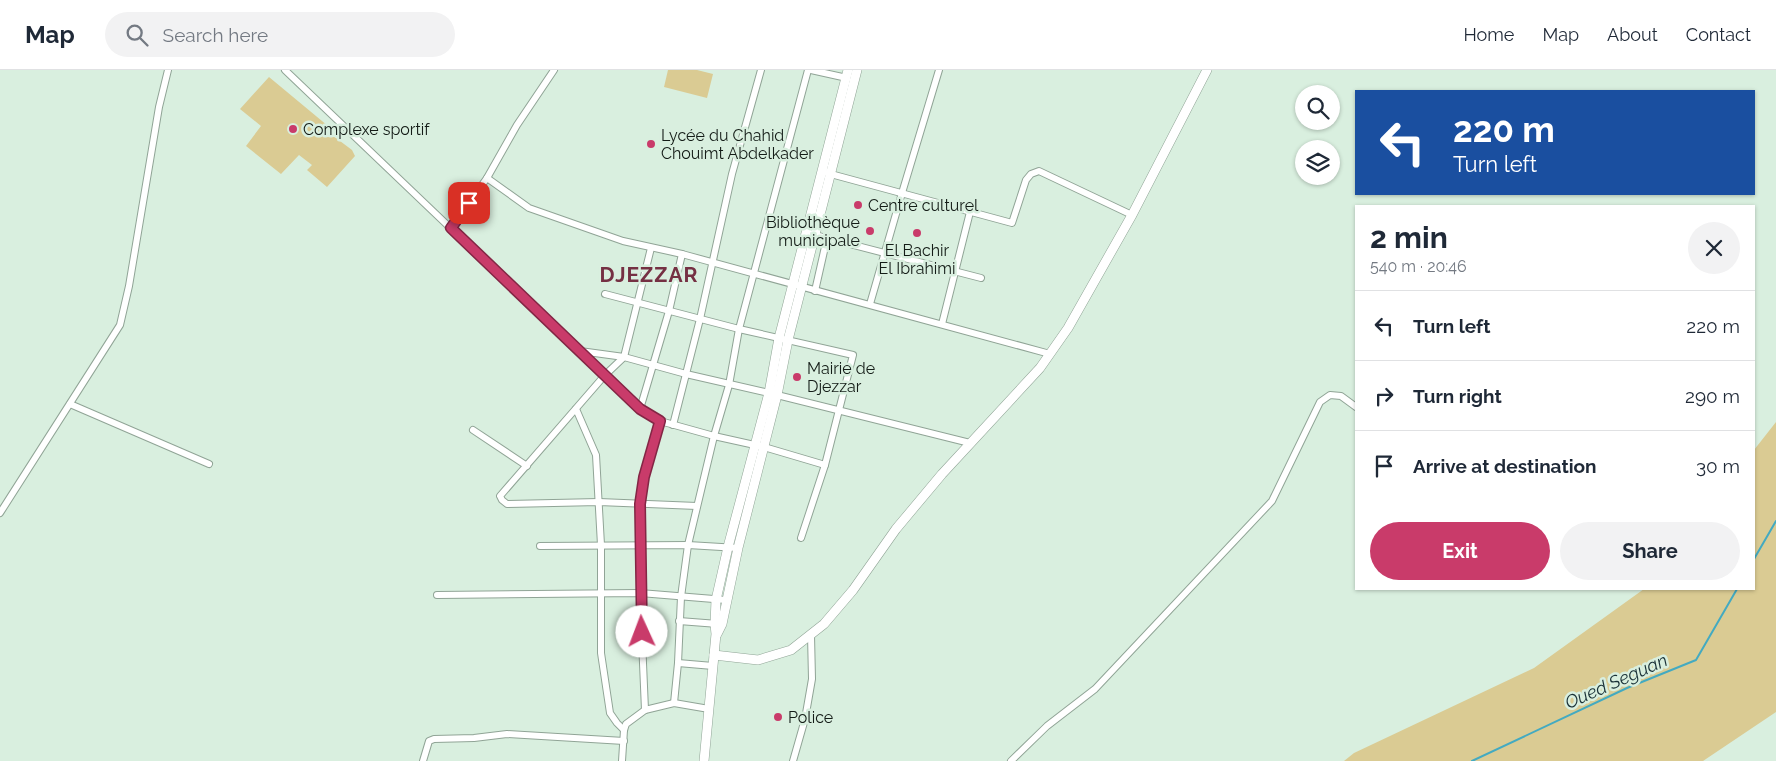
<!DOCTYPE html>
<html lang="en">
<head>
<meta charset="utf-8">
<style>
  body { margin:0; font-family:Raleway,sans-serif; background:#f2f2f3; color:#1f2937; height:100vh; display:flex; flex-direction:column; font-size:19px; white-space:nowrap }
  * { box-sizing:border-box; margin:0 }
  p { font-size:16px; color:#747a83 }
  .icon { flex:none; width:28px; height:28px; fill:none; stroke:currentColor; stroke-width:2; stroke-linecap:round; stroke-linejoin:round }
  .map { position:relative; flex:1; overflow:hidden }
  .sheet { position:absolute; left:1355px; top:135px; width:400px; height:385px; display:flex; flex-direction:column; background:#fff; border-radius:0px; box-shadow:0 1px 4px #0004 }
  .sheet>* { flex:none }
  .banner { position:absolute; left:1355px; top:20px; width:400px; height:105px; border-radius:0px; box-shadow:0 1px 4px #0004; background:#1a4fa0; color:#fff; overflow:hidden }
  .fabs { position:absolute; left:1295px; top:15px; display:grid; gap:10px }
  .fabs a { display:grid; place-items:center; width:45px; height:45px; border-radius:50%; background:#fff; box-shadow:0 1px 4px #0004; font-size:25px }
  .pin { position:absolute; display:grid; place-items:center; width:42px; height:42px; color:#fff; margin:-21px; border-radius:10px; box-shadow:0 2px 8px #0006 }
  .me { position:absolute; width:55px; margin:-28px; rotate:358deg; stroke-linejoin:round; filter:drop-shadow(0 0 4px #0008) }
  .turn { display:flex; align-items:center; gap:18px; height:105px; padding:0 15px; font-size:22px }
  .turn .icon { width:65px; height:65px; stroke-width:2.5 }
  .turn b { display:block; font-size:35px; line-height:42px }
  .round { display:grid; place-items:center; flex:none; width:52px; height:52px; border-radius:26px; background:#f2f2f3 }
  .headline { display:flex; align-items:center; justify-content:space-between; height:85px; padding:0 15px }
  h1 { font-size:30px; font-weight:700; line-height:38px }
  .cta { display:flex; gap:10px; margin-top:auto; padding:10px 15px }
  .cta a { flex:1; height:58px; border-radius:30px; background:#c93b6a; color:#fff; font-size:20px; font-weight:700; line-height:58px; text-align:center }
  .cta a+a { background:#f2f2f3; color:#1f2937 }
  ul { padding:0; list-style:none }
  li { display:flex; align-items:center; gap:15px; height:70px; padding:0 15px; border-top:1px solid #e0e1e3 }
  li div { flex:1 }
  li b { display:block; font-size:19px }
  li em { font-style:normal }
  header { display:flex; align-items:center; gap:30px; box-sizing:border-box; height:70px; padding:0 25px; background:#fff; border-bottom:1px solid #e0e1e3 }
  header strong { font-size:24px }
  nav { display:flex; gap:28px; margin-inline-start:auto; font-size:18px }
  .search { width:350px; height:45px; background:#f2f2f3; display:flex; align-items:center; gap:12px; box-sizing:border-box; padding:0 18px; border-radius:28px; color:#747a83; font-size:19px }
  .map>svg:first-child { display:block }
  .green { fill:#dacb93 }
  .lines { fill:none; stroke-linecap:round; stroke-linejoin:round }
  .stream { stroke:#43aac1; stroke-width:2 }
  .street-casing { stroke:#90a496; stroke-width:8 }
  .secondary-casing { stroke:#90a496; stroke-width:10 }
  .street { stroke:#fff; stroke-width:6 }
  .secondary { stroke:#fff; stroke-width:9 }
  .route-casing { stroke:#832645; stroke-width:12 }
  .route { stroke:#c93b6a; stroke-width:9 }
  .poi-dot { fill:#c93b6a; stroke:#d9efdf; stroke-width:2 }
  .labels { text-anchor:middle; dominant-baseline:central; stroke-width:5; stroke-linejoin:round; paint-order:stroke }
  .poi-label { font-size:16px; fill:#141c17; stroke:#d9efdf; text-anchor:start }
  .water-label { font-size:18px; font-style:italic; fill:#193036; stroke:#d9efdf }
  .district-label { font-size:21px; font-weight:bold; letter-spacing:1px; fill:#753043; stroke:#d9efdf }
</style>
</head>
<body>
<header>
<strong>Map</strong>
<div class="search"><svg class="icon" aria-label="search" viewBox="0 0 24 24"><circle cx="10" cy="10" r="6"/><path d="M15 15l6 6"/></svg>Search here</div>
<nav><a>Home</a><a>Map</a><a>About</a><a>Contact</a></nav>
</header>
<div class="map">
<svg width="1776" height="691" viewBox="0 0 1776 691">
  <rect width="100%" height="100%" fill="#d9efdf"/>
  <!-- green -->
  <g class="green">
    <polygon points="668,0 697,0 713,4 707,28 664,17"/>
    <polygon points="269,7 328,56 328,62 352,80 355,86 327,117 307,100 312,95 299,85 281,104 246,76 261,56 240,39"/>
    <polygon points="1776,352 1776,642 1703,691 1344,691 1354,683 1534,598 1644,519 1754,519 1754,380"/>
  </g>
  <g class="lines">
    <!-- stream -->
    <g class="stream">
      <polyline points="1754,489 1776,451"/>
      <polyline points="1472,691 1627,618 1696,590 1737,519"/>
    </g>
    <defs>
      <g id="street">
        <polyline points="285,0 640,339 660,351 714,366 764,377 825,395"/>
        <polyline points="811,0 847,8"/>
        <polyline points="827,103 1012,153 1026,110 1031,104 1039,101 1132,145"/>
        <polyline points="487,108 529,138 623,171 682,184 1050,284"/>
        <polyline points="451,158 487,108 517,55 554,0"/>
        <polyline points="815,165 981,208"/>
        <polyline points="651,178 624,287 605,305 500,426 502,430 507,434 599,432 697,436"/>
        <polyline points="815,221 827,168"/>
        <polyline points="605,224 739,259 853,285 825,395 801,468"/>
        <polyline points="870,234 902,123 939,0"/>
        <polyline points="942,254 970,142"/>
        <polyline points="580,281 624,287 686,304 769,323 970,373"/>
        <polyline points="70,334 209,394"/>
        <polyline points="576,339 596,385 601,475 601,583 610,643 617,653 624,660"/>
        <polyline points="640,339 669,241 682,184"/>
        <polyline points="673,355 700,249 732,104 761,0"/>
        <polyline points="473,360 527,396"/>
        <polyline points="0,443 120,255 129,216 159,37 168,0"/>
        <polyline points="540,476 688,475 738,478"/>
        <polyline points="437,525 640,523 726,530"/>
        <polyline points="679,551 718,554"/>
        <polyline points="678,593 713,596"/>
        <polyline points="674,633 678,593 681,527 688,475 714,366 729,315 739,259 808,0"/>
        <polyline points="645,640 640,523 640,435 645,407 660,351"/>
        <polyline points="423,691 429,671 434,669 474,668 507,664 624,671"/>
        <polyline points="622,691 624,660 626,654 645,640 674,633 709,639"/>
        <polyline points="793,691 805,649 812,609 811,565"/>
        <polyline points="1011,691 1047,656 1095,619 1272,431 1320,332 1330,325 1341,326 1356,337"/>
      </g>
      <g id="secondary">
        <polyline points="717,564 722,554 738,478 777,325 788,270 857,0"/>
        <polyline points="714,585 758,590 791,580 824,554 853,520 896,459 942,404 1040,298 1068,258 1132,145 1207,0"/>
        <polyline points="704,691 716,564 715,554 716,530 728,477 769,323 779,268 848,0"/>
      </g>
    </defs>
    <!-- street casing -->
    <use href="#street" class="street-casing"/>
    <!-- secondary casing -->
    <use href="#secondary" class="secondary-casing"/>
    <!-- street -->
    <use href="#street" class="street"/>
    <!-- secondary -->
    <use href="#secondary" class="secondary"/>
  </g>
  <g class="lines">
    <defs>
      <polyline id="route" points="469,133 451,158 640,339 660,351 644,407 640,434 642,562"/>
    </defs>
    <!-- route casing -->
    <use href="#route" class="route-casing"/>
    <!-- route -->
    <use href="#route" class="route"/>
  </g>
  <!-- markers -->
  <g class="poi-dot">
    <circle cx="293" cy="59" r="5"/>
    <circle cx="651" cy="74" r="5"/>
    <circle cx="858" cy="135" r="5"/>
    <circle cx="870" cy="161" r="5"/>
    <circle cx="917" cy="163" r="5"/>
    <circle cx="797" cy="307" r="5"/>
    <circle cx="778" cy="647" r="5"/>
  </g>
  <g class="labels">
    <!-- poi labels -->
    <g class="poi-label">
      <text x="303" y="59">Complexe sportif</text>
      <text x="661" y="65">Lycée du Chahid<tspan x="661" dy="18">Chouimt Abdelkader</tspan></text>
      <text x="868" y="135">Centre culturel</text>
      <text x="860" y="152" text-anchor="end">Bibliothèque<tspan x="860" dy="18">municipale</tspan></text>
      <text x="917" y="180" text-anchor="middle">El Bachir<tspan x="917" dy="18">El Ibrahimi</tspan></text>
      <text x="807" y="298">Mairie de<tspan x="807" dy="18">Djezzar</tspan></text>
      <text x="788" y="647">Police</text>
    </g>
    <!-- water labels -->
    <g class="water-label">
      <text transform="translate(1616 611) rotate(-24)">Oued Seguan</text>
    </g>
    <!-- district labels -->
    <g class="district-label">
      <text x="649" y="204">DJEZZAR</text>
    </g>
  </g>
</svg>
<div class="fabs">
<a><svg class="icon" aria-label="search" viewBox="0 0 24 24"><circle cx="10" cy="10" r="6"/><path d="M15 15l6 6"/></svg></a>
<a><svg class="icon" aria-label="layers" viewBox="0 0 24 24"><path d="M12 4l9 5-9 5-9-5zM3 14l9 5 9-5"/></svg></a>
</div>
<div class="pin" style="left:469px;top:133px;background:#d93025"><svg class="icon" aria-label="arrive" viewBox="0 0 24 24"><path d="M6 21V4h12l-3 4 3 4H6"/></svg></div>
<svg class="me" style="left:642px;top:562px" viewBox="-20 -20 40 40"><circle r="19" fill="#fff"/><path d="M0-13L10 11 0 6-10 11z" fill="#c93b6a"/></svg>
<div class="banner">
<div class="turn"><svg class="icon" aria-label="left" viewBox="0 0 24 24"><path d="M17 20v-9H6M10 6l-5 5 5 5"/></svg><div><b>220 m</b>Turn left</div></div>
</div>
<section class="sheet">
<div class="headline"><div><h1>2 min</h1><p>540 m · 20:46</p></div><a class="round"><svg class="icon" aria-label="close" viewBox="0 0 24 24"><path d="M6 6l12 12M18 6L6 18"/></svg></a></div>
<ul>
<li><svg class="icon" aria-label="left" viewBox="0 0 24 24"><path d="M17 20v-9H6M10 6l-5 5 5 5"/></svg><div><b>Turn left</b></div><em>220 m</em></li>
<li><svg class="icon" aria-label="right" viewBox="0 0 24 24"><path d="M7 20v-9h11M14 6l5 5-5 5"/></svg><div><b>Turn right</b></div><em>290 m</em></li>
<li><svg class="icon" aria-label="arrive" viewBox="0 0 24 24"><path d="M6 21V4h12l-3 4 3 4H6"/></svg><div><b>Arrive at destination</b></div><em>30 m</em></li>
</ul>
<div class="cta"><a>Exit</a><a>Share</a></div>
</section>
</div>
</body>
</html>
